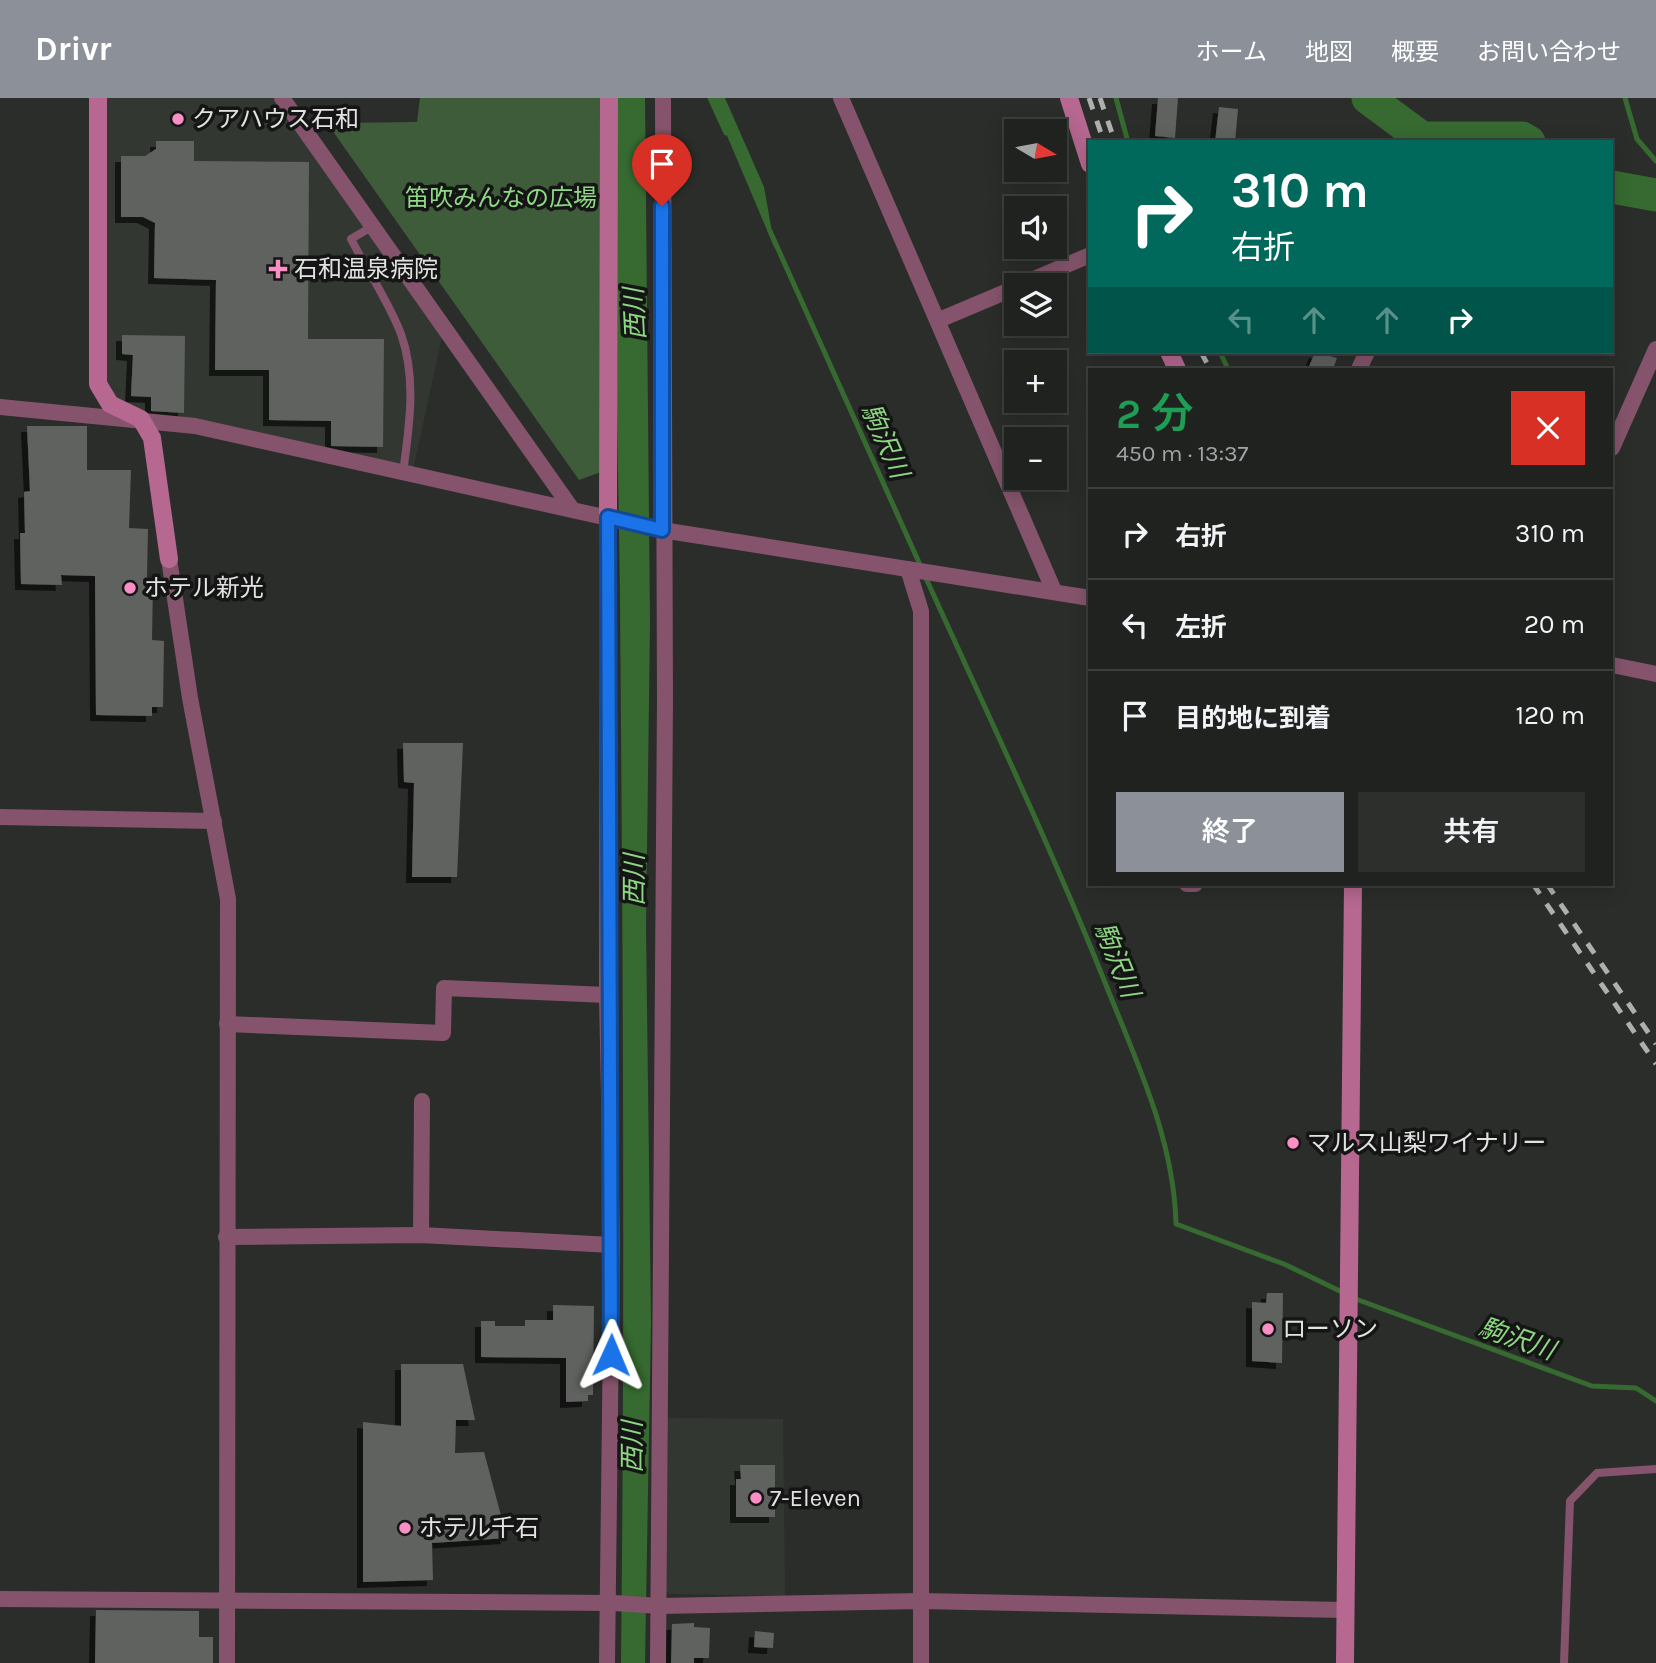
<!DOCTYPE html>
<html lang="ja">
<head>
<meta charset="utf-8">
<style>
  body { margin:0; font-family:Karla,"Noto Sans JP",sans-serif; background:#2d2f2d; color:#f1f3f6; height:100vh; display:flex; flex-direction:column; font-size:26px; white-space:nowrap }
  * { box-sizing:border-box; margin:0 }
  p { font-size:23px; color:#a2a4a5 }
  .icon { flex:none; width:38px; height:38px; fill:none; stroke:currentColor; stroke-width:2; stroke-linecap:round; stroke-linejoin:round }
  .map { position:relative; flex:1; overflow:hidden }
  .side { position:absolute; left:1088px; top:270px; width:525px; height:518px; display:flex; flex-direction:column; background:#202220; border-radius:0px; box-shadow:0 4px 18px #0003,0 0 0 2px #3d3f3e }
  .side>* { flex:none }
  .top-card { position:absolute; left:1088px; top:42px; width:525px; height:214px; border-radius:0px; box-shadow:0 4px 18px #0003,0 0 0 2px #3d3f3e; background:#00695c; color:#fff; overflow:hidden }
  .needle { width:46px; rotate:100deg }
  .fabs { position:absolute; left:1004px; top:21px; display:grid; gap:14px }
  .fabs a { display:grid; place-items:center; width:63px; height:63px; border-radius:0px; background:#202220; box-shadow:0 4px 18px #0003,0 0 0 2px #3d3f3e; font-size:35px }
  .pin { position:absolute; display:grid; place-items:center; width:60px; height:60px; color:#fff; margin:-72px -30px; border-radius:50% 50% 50% 0; rotate:-45deg; box-shadow:0 0 7px #0007 }
  .pin .icon { rotate:45deg }
  .me { position:absolute; width:77px; margin:-38px; rotate:1deg; stroke-linejoin:round; filter:drop-shadow(0 0 5px #0008) }
  .turn { display:flex; align-items:center; gap:24px; height:147px; padding:0 28px; font-size:32px }
  .turn .icon { width:91px; height:91px; stroke-width:2.5 }
  .turn b { display:block; font-size:49px; line-height:60px }
  .lanes { display:flex; align-items:center; height:66px; padding:0 28px; background:#0003; justify-content:center; gap:35px; direction:ltr }
  .lanes .off { opacity:.35 }
  .round { display:grid; place-items:center; flex:none; width:74px; height:74px; border-radius:0px; background:#2d2f2d }
  .summary { display:flex; align-items:center; justify-content:space-between; height:119px; padding:0 28px }
  h1 { font-size:42px; font-weight:600; line-height:52px; color:#1e9e55 }
  .button { display:flex; gap:14px; margin-top:auto; padding:14px 28px }
  .button a { flex:1; height:80px; border-radius:0px; background:#8c9099; color:#fff; font-size:28px; font-weight:600; line-height:80px; text-align:center }
  .button a+a { background:#2d2f2d; color:#f1f3f6 }
  ul { padding:0; list-style:none }
  li { display:flex; align-items:center; gap:21px; height:91px; padding:0 28px; border-top:2px solid #3d3f3e }
  li div { flex:1 }
  li b { display:block; font-size:26px }
  li em { font-style:normal }
  header { display:flex; align-items:center; gap:42px; box-sizing:border-box; height:98px; padding:0 35px; background:#8c9099; color:#fff }
  header strong { font-size:33px }
  nav { display:flex; gap:38px; margin-inline-start:auto; font-size:24px }
  .map>svg:first-child { display:block }
  .built { fill:#323831 }
  .green { fill:#3e5b3a }
  .water { fill:#366a30 }
  .lines { fill:none; stroke-linecap:round; stroke-linejoin:round }
  .stream { stroke:#366a30; stroke-width:5 }
  .river { stroke:#366a30; stroke-width:33 }
  .building { fill:#5f625f; filter:url(#shadow) }
  .lane { stroke:#85546c; stroke-width:8 }
  .street { stroke:#85546c; stroke-width:16 }
  .secondary { stroke:#b66890; stroke-width:18 }
  .rail { stroke:#aeb0ad; stroke-width:5; stroke-dasharray:12 12; stroke-linecap:butt }
  .route-casing { stroke:#114b97; stroke-width:18 }
  .route { stroke:#1a73e8; stroke-width:12 }
  .poi-dot { fill:#fa8fc6; stroke:#141514; stroke-width:2.5 }
  .labels { text-anchor:middle; dominant-baseline:central; stroke-width:7; stroke-linejoin:round; paint-order:stroke }
  .poi-label { font-size:24px; fill:#e1e3e1; stroke:#141514; text-anchor:start }
  .park-label { font-size:24px; fill:#90d986; stroke:#141514 }
  .water-label { font-size:26px; font-style:italic; fill:#8dd683; stroke:#141514 }
</style>
</head>
<body>
<header>
<strong>Drivr</strong>
<nav><a>ホーム</a><a>地図</a><a>概要</a><a>お問い合わせ</a></nav>
</header>
<div class="map">
<svg width="1656" height="1565" viewBox="0 0 1656 1565">
  <defs>
    <filter id="shadow"><feDropShadow dx="-6" dy="6" stdDeviation="0" flood-color="#0009"/></filter>
  </defs>
  <rect width="100%" height="100%" fill="#2b2d2a"/>
  <!-- built -->
  <g class="built">
    <polygon points="98,0 282,0 444,229 412,377 110,306 96,259"/>
    <polygon points="665,1320 783,1321 785,1498 669,1496 663,1490"/>
  </g>
  <!-- green -->
  <polygon class="green" points="420,0 601,0 601,374 579,382 327,25 417,24"/>
  <!-- water -->
  <g class="water">
    <path d="M 615,0 L 645,0 L 650,525 L 646,829 L 651,1224 L 645,1565 L 621,1565 C 625,1211 623,857 620,503 C 618,335 613,168 615,0 Z"/>
    <polygon points="711,0 725,0 764,89 775,151"/>
  </g>
  <g class="lines">
    <!-- stream -->
    <g class="stream">
      <polyline points="710,0 726,35"/>
      <polyline points="1116,0 1128,44"/>
      <polyline points="1625,0 1637,41 1656,63"/>
      <polyline points="770,133 921,469"/>
      <polyline points="1220,254 1228,271"/>
      <path d="M 925,478 C 988,617 1054,755 1110,897 C 1140,971 1174,1045 1176,1126 L 1284,1166 L 1344,1195"/>
      <polyline points="1353,1200 1592,1288 1636,1290 1656,1303"/>
    </g>
    <!-- river -->
    <g class="river">
      <polyline points="1368,0 1422,40 1522,40 1529,44"/>
      <polyline points="1612,89 1656,97"/>
    </g>
  </g>
  <!-- building -->
  <g class="building">
    <polygon points="1158,0 1178,0 1175,40 1155,38"/>
    <polygon points="1219,9 1238,11 1235,44 1215,44"/>
    <polygon points="156,43 194,43 194,63 309,64 308,241 384,241 383,349 331,348 331,323 269,322 269,272 215,272 216,182 154,180 155,125 143,119 121,119 121,58 145,58 156,51"/>
    <polygon points="122,237 185,238 184,315 151,313 151,299 131,298 133,257 122,256"/>
    <polygon points="1315,254 1337,260 1333,271 1308,271"/>
    <polygon points="27,328 87,328 87,372 131,372 129,430 148,431 147,479 153,486 152,542 164,543 163,609 152,609 152,618 96,617 95,478 61,477 62,487 21,486 20,435 25,435 24,394 30,393"/>
    <polygon points="403,645 463,645 457,779 412,779 414,685 404,684"/>
    <polygon points="1267,1195 1283,1195 1282,1265 1252,1263 1252,1204 1266,1205"/>
    <polygon points="553,1207 594,1208 593,1297 588,1297 588,1303 566,1304 566,1260 481,1259 481,1223 495,1223 495,1228 525,1228 525,1222 553,1222"/>
    <polygon points="401,1266 463,1266 475,1322 456,1322 455,1355 484,1354 507,1440 432,1445 433,1482 363,1484 363,1324 401,1328"/>
    <polygon points="740,1367 775,1367 775,1419 736,1419 736,1381 741,1381"/>
    <polygon points="96,1512 199,1513 199,1539 213,1539 213,1565 95,1565"/>
    <polygon points="694,1525 694,1529 710,1530 709,1560 694,1560 694,1565 671,1565 672,1526"/>
    <polygon points="755,1533 774,1535 773,1550 754,1549"/>
  </g>
  <g class="lines">
    <!-- lane -->
    <g class="lane">
      <path d="M 373,128 L 351,141 C 367,172 389,204 401,236 C 417,281 409,330 403,375"/>
      <polyline points="1564,1565 1570,1403 1597,1375 1656,1371"/>
    </g>
    <!-- street -->
    <g class="street">
      <polyline points="282,0 572,411"/>
      <polyline points="841,0 1054,493"/>
      <polyline points="1020,187 1090,157"/>
      <polyline points="939,222 1017,189"/>
      <polyline points="1359,271 1367,254"/>
      <polyline points="0,309 195,328 662,432 1090,500"/>
      <polyline points="1612,350 1656,251"/>
      <polyline points="169,461 190,600 228,801 227,1565"/>
      <polyline points="908,471 921,513 921,1565"/>
      <polyline points="1612,567 1656,576"/>
      <polyline points="0,719 214,723"/>
      <polyline points="1187,786 1195,786"/>
      <polyline points="227,926 443,935 444,890 607,897"/>
      <polyline points="421,1137 422,1003"/>
      <polyline points="226,1139 421,1137 612,1147"/>
      <polyline points="0,1501 614,1505 660,1508 921,1503 1345,1512"/>
      <polyline points="607,1565 612,1147 607,897 608,420"/>
      <polyline points="658,1565 665,603 663,0"/>
    </g>
    <!-- secondary -->
    <g class="secondary">
      <polyline points="98,0 98,286 110,306 141,321 152,340 169,461"/>
      <polyline points="1069,0 1090,66"/>
      <polyline points="1169,254 1177,271"/>
      <polyline points="608,420 609,0"/>
      <polyline points="1345,1565 1353,786"/>
    </g>
    <!-- rail -->
    <g class="rail">
      <polyline points="1089,0 1104,44"/>
      <polyline points="1100,0 1115,44"/>
      <polyline points="1201,254 1210,271"/>
      <polyline points="1533,786 1656,966"/>
      <polyline points="1547,786 1656,946"/>
    </g>
  </g>
  <g class="lines">
    <defs>
      <polyline id="route" points="611,1257 608,419 662,432 662,108"/>
    </defs>
    <!-- route casing -->
    <use href="#route" class="route-casing"/>
    <!-- route -->
    <use href="#route" class="route"/>
  </g>
  <!-- markers -->
  <g class="poi-dot">
    <circle cx="178" cy="21" r="7"/>
    <path d="M274.5 160.5h7v7h7v7h-7v7h-7v-7h-7v-7h7z"/>
    <circle cx="130" cy="490" r="7"/>
    <circle cx="1293" cy="1045" r="7"/>
    <circle cx="1268" cy="1231" r="7"/>
    <circle cx="756" cy="1400" r="7"/>
    <circle cx="405" cy="1430" r="7"/>
  </g>
  <g class="labels">
    <!-- poi labels -->
    <g class="poi-label">
      <text x="192" y="21">クアハウス石和</text>
      <text x="294" y="171">石和温泉病院</text>
      <text x="144" y="490">ホテル新光</text>
      <text x="1307" y="1045">マルス山梨ワイナリー</text>
      <text x="1282" y="1231">ローソン</text>
      <text x="770" y="1400">7-Eleven</text>
      <text x="419" y="1430">ホテル千石</text>
    </g>
    <!-- park labels -->
    <g class="park-label">
      <text x="501" y="100">笛吹みんなの広場</text>
    </g>
    <!-- water labels -->
    <g class="water-label">
      <text transform="translate(635 216) rotate(-93)">西川</text>
      <text transform="translate(885 343) rotate(66)">駒沢川</text>
      <text transform="translate(634 782) rotate(-90)">西川</text>
      <text transform="translate(1117 862) rotate(68)">駒沢川</text>
      <text transform="translate(1517 1241) rotate(19)">駒沢川</text>
      <text transform="translate(632 1349) rotate(-90)">西川</text>
    </g>
  </g>
</svg>
<div class="fabs">
<a><svg class="needle" viewBox="-14 -14 28 28"><path d="M0-13l5 13h-10z" fill="#e53935"/><path d="M0 13l5-13h-10z" fill="#a2a4a5"/></svg></a>
<a><svg class="icon" aria-label="sound" viewBox="0 0 24 24"><path d="M4 9h4l5-4v14l-5-4H4zM17 9q2 3 0 6"/></svg></a>
<a><svg class="icon" aria-label="layers" viewBox="0 0 24 24"><path d="M12 4l9 5-9 5-9-5zM3 14l9 5 9-5"/></svg></a>
<a>+</a>
<a>−</a>
</div>
<div class="pin" style="left:662px;top:108px;background:#d93025"><svg class="icon" aria-label="arrive" viewBox="0 0 24 24"><path d="M6 21V4h12l-3 4 3 4H6"/></svg></div>
<svg class="me" style="left:611px;top:1257px" viewBox="-20 -20 40 40"><path d="M0-17L14 15 0 8-14 15z" fill="#1a73e8" stroke="#fff" stroke-width="4"/></svg>
<div class="top-card">
<div class="turn"><svg class="icon" aria-label="right" viewBox="0 0 24 24"><path d="M7 20v-9h11M14 6l5 5-5 5"/></svg><div><b>310 m</b>右折</div></div>
<div class="lanes"><svg class="icon off" aria-label="left" viewBox="0 0 24 24"><path d="M17 20v-9H6M10 6l-5 5 5 5"/></svg><svg class="icon off" aria-label="ahead" viewBox="0 0 24 24"><path d="M12 20V5M6 11l6-6 6 6"/></svg><svg class="icon off" aria-label="ahead" viewBox="0 0 24 24"><path d="M12 20V5M6 11l6-6 6 6"/></svg><svg class="icon" aria-label="right" viewBox="0 0 24 24"><path d="M7 20v-9h11M14 6l5 5-5 5"/></svg></div>
</div>
<section class="side">
<div class="summary"><div><h1>2 分</h1><p>450 m · 13:37</p></div><a class="round" style="background:#d93025;color:#fff"><svg class="icon" aria-label="close" viewBox="0 0 24 24"><path d="M6 6l12 12M18 6L6 18"/></svg></a></div>
<ul>
<li><svg class="icon" aria-label="right" viewBox="0 0 24 24"><path d="M7 20v-9h11M14 6l5 5-5 5"/></svg><div><b>右折</b></div><em>310 m</em></li>
<li><svg class="icon" aria-label="left" viewBox="0 0 24 24"><path d="M17 20v-9H6M10 6l-5 5 5 5"/></svg><div><b>左折</b></div><em>20 m</em></li>
<li><svg class="icon" aria-label="arrive" viewBox="0 0 24 24"><path d="M6 21V4h12l-3 4 3 4H6"/></svg><div><b>目的地に到着</b></div><em>120 m</em></li>
</ul>
<div class="button"><a>終了</a><a>共有</a></div>
</section>
</div>
</body>
</html>
